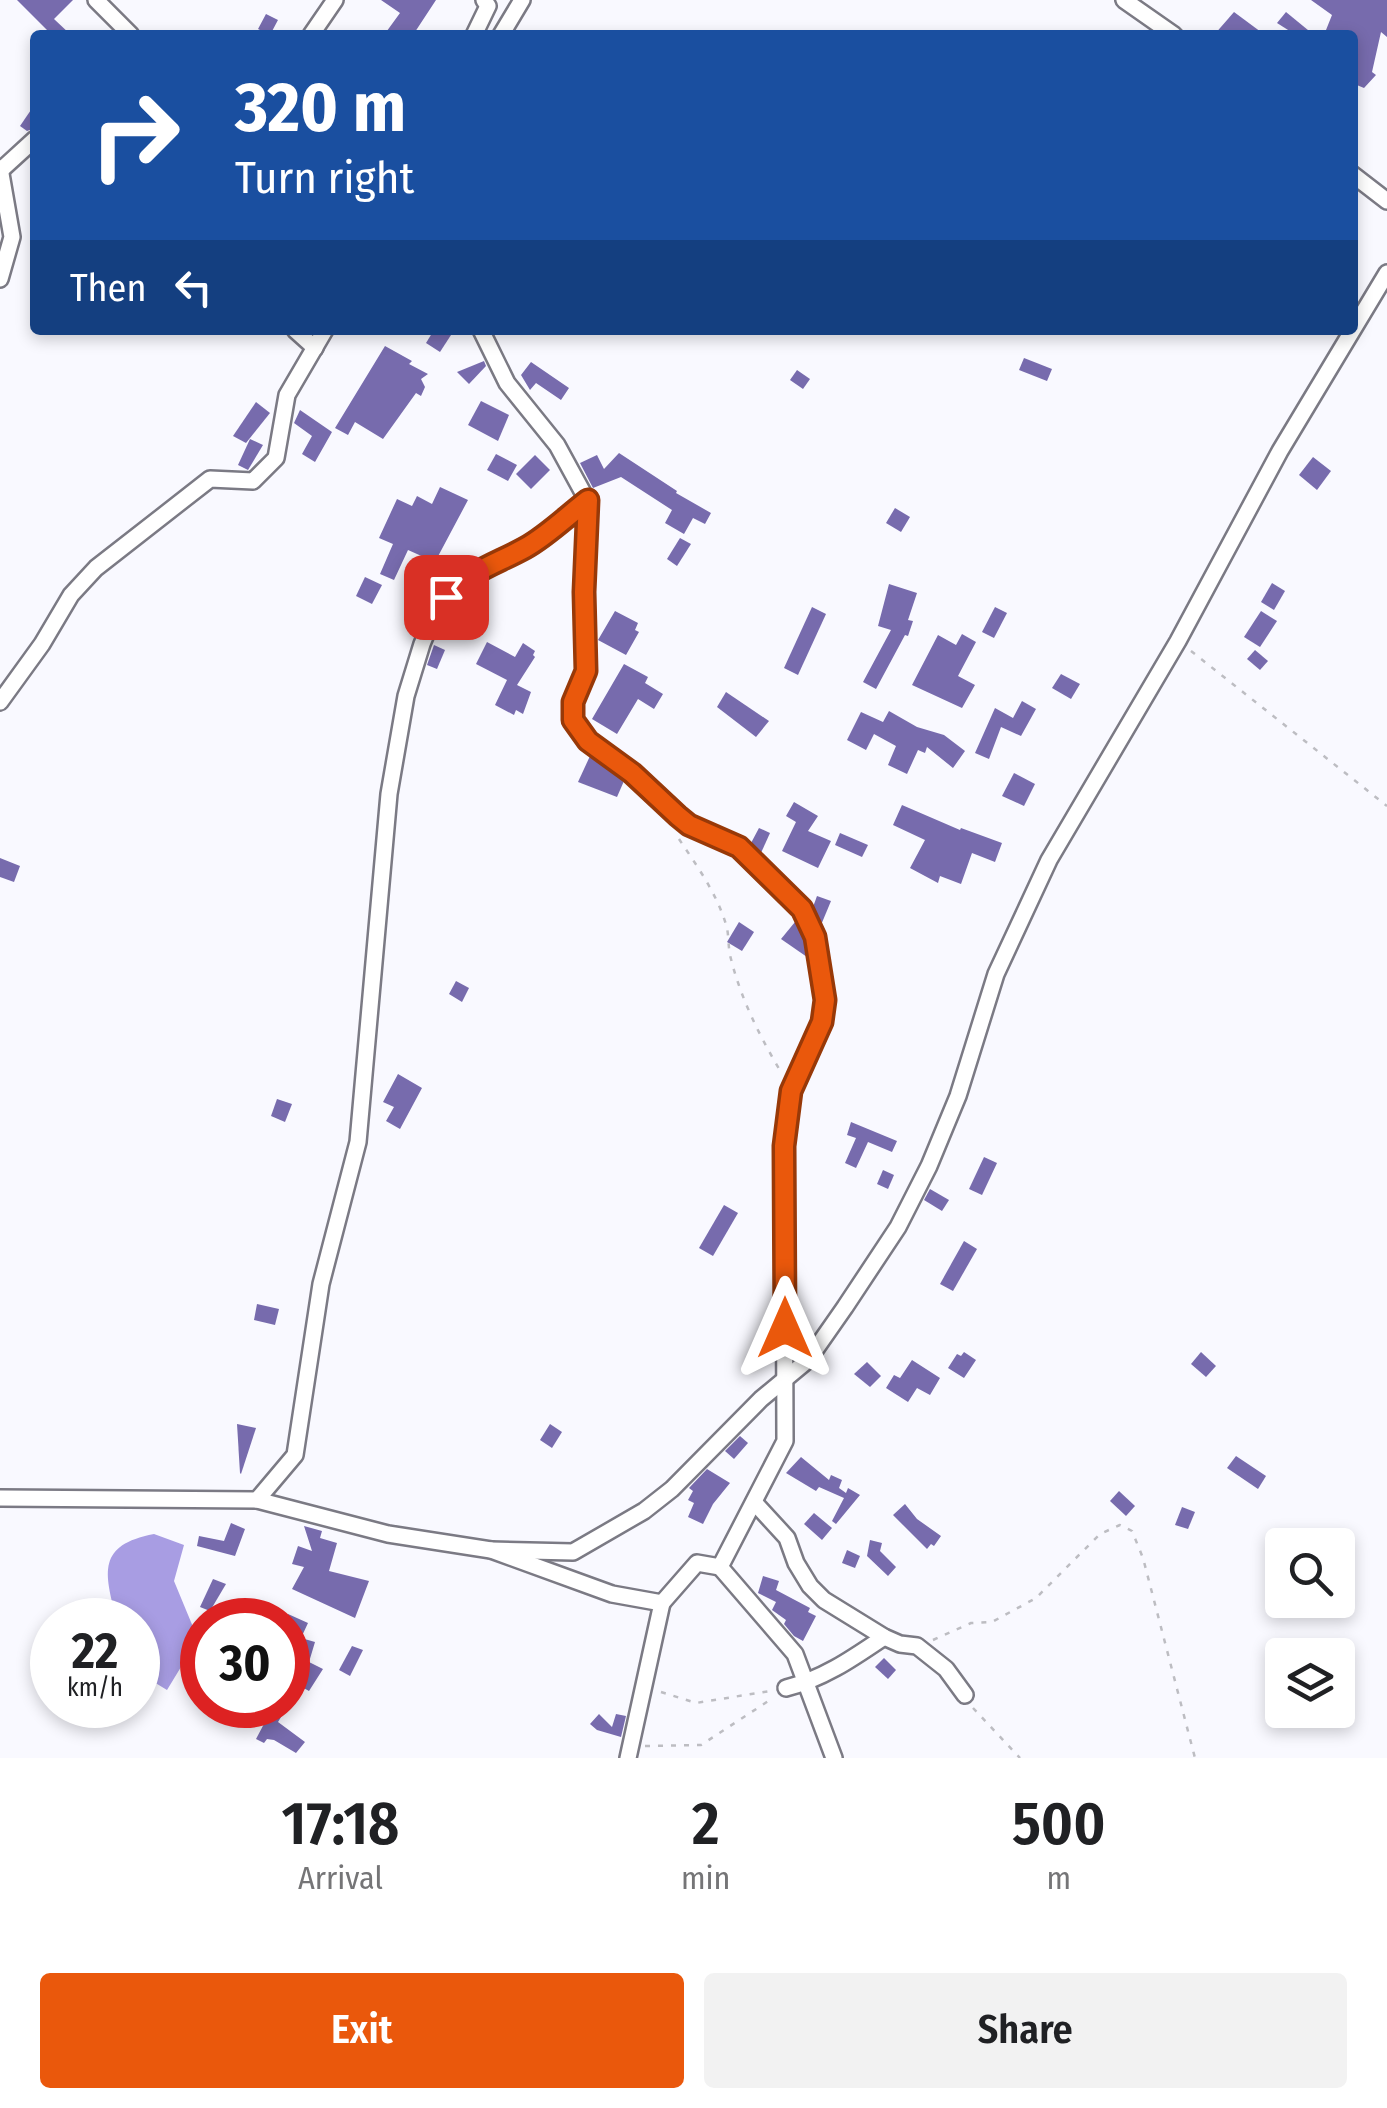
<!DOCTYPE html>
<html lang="en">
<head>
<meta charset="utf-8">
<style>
  body { margin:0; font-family:"Fira Sans Condensed",sans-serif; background:#f2f2f2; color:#202124; height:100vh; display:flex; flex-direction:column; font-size:38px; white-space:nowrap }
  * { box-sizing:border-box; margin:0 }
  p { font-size:32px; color:#757577 }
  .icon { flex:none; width:55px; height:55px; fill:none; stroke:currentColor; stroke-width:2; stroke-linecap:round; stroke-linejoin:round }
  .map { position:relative; height:1758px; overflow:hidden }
  .side { display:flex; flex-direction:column; background:#fff; flex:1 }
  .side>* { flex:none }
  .banner { position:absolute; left:30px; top:30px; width:1328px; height:305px; border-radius:10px; box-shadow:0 5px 15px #0003; background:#1a4fa0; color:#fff; overflow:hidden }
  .controls { position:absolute; left:1265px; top:1528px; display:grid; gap:20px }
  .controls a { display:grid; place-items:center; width:90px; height:90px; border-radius:10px; background:#fff; box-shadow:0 5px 15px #0003; font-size:50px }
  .speed { position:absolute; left:30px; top:1598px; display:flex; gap:20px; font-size:50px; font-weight:700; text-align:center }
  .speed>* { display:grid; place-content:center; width:130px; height:130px; border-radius:50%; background:#fff; box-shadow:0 5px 15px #0003; line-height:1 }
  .speed small { font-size:25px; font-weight:400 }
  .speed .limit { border:15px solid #d22; background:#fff; color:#111 }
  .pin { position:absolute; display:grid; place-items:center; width:85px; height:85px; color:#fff; margin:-42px; border-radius:20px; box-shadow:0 5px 15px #0006 }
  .me { position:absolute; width:110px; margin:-55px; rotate:0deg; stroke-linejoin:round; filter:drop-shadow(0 0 8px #0008) }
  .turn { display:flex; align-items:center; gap:35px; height:210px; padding:0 40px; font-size:45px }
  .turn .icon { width:130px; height:130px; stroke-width:2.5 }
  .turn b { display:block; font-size:70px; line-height:85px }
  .then { display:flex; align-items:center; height:95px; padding:0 40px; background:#0003; gap:20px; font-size:38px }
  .eta { display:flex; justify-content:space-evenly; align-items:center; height:170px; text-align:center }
  .eta b { font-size:60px; font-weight:600; line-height:70px }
  .action { display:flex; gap:20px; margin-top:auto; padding:20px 40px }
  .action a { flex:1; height:115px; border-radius:10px; background:#ea580c; color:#fff; font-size:40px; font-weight:600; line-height:115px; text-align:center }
  .action a+a { background:#f2f2f2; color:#202124 }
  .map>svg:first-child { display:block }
  .water { fill:#a89de3 }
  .building { fill:#776bad }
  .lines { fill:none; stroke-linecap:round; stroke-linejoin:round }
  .minor-casing { stroke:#7b7a84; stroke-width:20 }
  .path { stroke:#bdbdc2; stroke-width:2.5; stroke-dasharray:5 8; stroke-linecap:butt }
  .minor { stroke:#fff; stroke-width:15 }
  .route-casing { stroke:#983908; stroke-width:25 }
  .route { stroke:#ea580c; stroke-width:18 }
</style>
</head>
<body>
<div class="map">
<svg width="1387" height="1758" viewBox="0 0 1387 1758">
  <rect width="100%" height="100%" fill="#f9f9ff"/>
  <!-- water -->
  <path class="water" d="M 154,1534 L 184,1545 L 174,1581 L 198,1639 L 167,1690 L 139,1673 L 138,1620 L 117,1620 C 104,1572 97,1545 154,1534 Z"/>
  <!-- building -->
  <g class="building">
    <polygon points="17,0 73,0 54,19 71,35 52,35"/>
    <polygon points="381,0 436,0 413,35 384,35 400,13"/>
    <polygon points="1311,0 1387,0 1387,37 1381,32 1372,72 1376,75 1364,88 1352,83 1352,35 1324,35 1332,15"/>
    <polygon points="1234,12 1265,35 1214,35"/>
    <polygon points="1286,12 1314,35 1296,35 1277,23"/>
    <polygon points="266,14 278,20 270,35 258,29"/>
    <polygon points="35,104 35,128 27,131 20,126"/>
    <polygon points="434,330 443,330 451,335 440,352 426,343"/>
    <polygon points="385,346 412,361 409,364 428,374 421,379 425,387 421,396 416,393 383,439 355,422 348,435 335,428"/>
    <polygon points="1024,358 1052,369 1047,381 1019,370"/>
    <polygon points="484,361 486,366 469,384 457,372"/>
    <polygon points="531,362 569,388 561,400 536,383 530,390 521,375"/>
    <polygon points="797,370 810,379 803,389 790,380"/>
    <polygon points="481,401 509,415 498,441 468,425"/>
    <polygon points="256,402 270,413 246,443 233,436"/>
    <polygon points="300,410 332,432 315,462 302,454 312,436 294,423"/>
    <polygon points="250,439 263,445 248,470 238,465"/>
    <polygon points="619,453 677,491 676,493 711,513 705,524 693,518 684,534 665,523 672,510 621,477 593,488 580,463 597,455 604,469"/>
    <polygon points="496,454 517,465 508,481 487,470"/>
    <polygon points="535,455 550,470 531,489 516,474"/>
    <polygon points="1313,457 1331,471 1317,490 1299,475"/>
    <polygon points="440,487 468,500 435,562 408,550 394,580 380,574 393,544 379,538 397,499 412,506 417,496 432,504"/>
    <polygon points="895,508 910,517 901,532 886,523"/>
    <polygon points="680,538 691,544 677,566 667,559"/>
    <polygon points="365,577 382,585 372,604 356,596"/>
    <polygon points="1272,583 1285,591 1274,610 1261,602"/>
    <polygon points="889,584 917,593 908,620 913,621 908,636 905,635 876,689 863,682 891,630 878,626"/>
    <polygon points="812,607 826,614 798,675 784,668"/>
    <polygon points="995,607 1007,613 994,638 982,632"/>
    <polygon points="615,611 638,623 635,630 639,632 626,655 598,640"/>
    <polygon points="1261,611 1277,621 1260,647 1244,637"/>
    <polygon points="962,634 976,642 958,676 975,685 962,708 912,685 938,635 956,645"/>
    <polygon points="487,642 515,657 523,643 535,651 533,655 535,657 517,685 531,692 523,714 516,710 514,715 495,705 507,680 476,664"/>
    <polygon points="434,645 445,650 437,669 427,665"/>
    <polygon points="1255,650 1268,661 1260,670 1247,659"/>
    <polygon points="624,664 648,677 645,683 663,694 654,709 638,699 617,734 592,719"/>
    <polygon points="1061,674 1080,684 1071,699 1052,688"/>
    <polygon points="726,692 769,721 756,737 717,707"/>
    <polygon points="1022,701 1036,709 1021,736 1001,727 989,759 975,753 995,708 1013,718"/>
    <polygon points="889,711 917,727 944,735 965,751 953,768 927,747 925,753 918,750 907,774 888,765 896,746 874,734 866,750 847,740 861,712 883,722"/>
    <polygon points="590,756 624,781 617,797 578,782"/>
    <polygon points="1014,773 1035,784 1024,806 1002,796"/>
    <polygon points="794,802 818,816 808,831 831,841 818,868 782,851 796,822 786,816"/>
    <polygon points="902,805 960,830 961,828 1002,843 995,862 972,853 961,884 940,876 938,883 910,868 925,840 893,825"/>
    <polygon points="759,828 770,833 761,853 751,843"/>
    <polygon points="840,833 868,845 862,857 835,845"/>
    <polygon points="0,858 20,866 14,882 0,877"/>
    <polygon points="817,896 831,901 821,925 813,907"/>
    <polygon points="739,922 754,932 742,951 727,942"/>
    <polygon points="795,922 804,940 807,957 781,939"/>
    <polygon points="456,981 469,988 462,1002 449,994"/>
    <polygon points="398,1074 422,1088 400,1129 386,1121 394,1107 383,1102"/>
    <polygon points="277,1099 292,1104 285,1122 271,1116"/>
    <polygon points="851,1122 897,1141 892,1152 868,1142 856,1168 845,1163 856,1138 847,1135"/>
    <polygon points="984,1157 997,1163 982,1195 969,1189"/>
    <polygon points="883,1170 894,1175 888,1189 877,1184"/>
    <polygon points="930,1189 949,1200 942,1211 924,1200"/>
    <polygon points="724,1205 738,1213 713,1256 699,1248"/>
    <polygon points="964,1241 977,1249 953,1291 940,1284"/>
    <polygon points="257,1304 279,1309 275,1325 254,1320"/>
    <polygon points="964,1352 976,1360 964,1378 948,1368 957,1354 961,1356"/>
    <polygon points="1201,1352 1216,1366 1206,1377 1191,1364"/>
    <polygon points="912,1360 940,1378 930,1395 917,1388 908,1402 886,1388 894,1375 900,1378"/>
    <polygon points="867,1362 881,1376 870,1387 854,1374"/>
    <polygon points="237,1424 256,1428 241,1474 240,1473"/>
    <polygon points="550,1424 562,1432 552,1448 540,1440"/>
    <polygon points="740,1436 748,1443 734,1459 725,1451"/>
    <polygon points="1236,1456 1266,1476 1258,1489 1227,1468"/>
    <polygon points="801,1457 829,1480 831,1475 842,1480 839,1488 846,1493 848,1488 860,1495 836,1524 832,1521 844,1498 819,1487 816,1491 786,1473"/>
    <polygon points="707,1469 730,1483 713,1504 703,1524 688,1517 694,1503 688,1500 693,1491 689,1488"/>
    <polygon points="1119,1491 1135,1506 1126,1516 1110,1501"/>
    <polygon points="905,1504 917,1519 941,1536 934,1546 931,1544 927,1549 893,1515"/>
    <polygon points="1182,1507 1195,1512 1188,1529 1175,1525"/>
    <polygon points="814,1513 832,1528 822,1540 804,1524"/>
    <polygon points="231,1523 245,1529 235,1556 197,1546 199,1536 224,1541"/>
    <polygon points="304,1526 322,1531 320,1538 337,1543 329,1571 369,1581 355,1618 292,1589 304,1567 292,1564 298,1546 312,1551"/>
    <polygon points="870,1540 882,1543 880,1551 896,1567 888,1576 867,1556"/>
    <polygon points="847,1550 860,1556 855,1568 842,1563"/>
    <polygon points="763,1576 779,1581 776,1590 810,1608 808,1612 816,1616 803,1641 794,1636 784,1624 786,1620 772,1610 776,1602 758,1593"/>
    <polygon points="213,1579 226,1584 210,1611 200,1607"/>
    <polygon points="288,1614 308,1623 301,1638 315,1642 309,1662 323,1669 309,1691 300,1686 278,1722 305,1742 296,1753 274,1740 267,1739 264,1743 256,1739 274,1705 288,1705"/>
    <polygon points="352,1646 363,1650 350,1676 339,1670"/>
    <polygon points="884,1658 896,1670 888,1679 875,1667"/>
    <polygon points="599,1714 612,1727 616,1714 626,1716 621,1737 597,1730 590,1724"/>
  </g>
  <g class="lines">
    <defs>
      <g id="minor">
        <polyline points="96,0 131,35"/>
        <polyline points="1124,0 1174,35"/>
        <polyline points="311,35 335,0"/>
        <polyline points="474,35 488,6 484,0"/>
        <polyline points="501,35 522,0"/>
        <polyline points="0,168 12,237 0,279"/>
        <polyline points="1,170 35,139"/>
        <polyline points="1352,174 1387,201"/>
        <polyline points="295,330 315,348"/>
        <polyline points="481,330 507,383 557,445 587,500 584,592 586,671 573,702 573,720 588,741 632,773 677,816 689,825 739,847 801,909 815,937 825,1000 822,1023 791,1091 784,1146 785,1441 720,1567 697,1563 662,1603"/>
        <polyline points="0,702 42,644 71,595 96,568 210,479 253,481 276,458 287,395 325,330"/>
        <polyline points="0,1498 257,1500 388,1534 491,1550 612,1594 662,1603 628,1758"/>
        <polyline points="257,1500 295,1455 321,1284 358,1142 389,794 406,696 422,644 434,615 460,581 483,567 527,547 587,500"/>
        <polyline points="754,1502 787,1538 796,1563 810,1586 824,1600 884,1637 900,1644 917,1646 946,1669 965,1695"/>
        <polyline points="491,1550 573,1552 644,1511 672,1489 761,1399 808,1360 845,1307 898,1227 929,1166 958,1096 996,974 1049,860 1178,641 1280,451 1387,273"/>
        <polyline points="720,1567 795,1654 834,1758"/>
        <path d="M 786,1688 C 823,1679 853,1658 884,1637"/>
      </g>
    </defs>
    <!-- minor casing -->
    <use href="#minor" class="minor-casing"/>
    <!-- path -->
    <g class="path">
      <polyline points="1191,651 1387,806"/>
      <path d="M 679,839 C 697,866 718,895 727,928 C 729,938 728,949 731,959 C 741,999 760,1037 781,1072"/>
      <polyline points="933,1640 971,1623 992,1622 1036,1598 1100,1534 1120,1525 1132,1531 1143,1558 1195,1758"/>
      <polyline points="661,1692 696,1703 770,1691"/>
      <polyline points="973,1708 1020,1758"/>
      <polyline points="645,1746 701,1745 773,1698"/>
    </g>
    <!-- minor -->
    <use href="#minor" class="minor"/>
  </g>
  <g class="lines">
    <defs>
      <path id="route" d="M 446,597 C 469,571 496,564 525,548 C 547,536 567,516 588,500 L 584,592 L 586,671 L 573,702 L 573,720 L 588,741 L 632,773 L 678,816 L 689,825 L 739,847 L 802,909 L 815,937 L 825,1000 L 822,1022 L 791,1091 L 784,1146 L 785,1328"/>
    </defs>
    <!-- route casing -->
    <use href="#route" class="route-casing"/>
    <!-- route -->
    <use href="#route" class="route"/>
  </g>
</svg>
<div class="controls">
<a><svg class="icon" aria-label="search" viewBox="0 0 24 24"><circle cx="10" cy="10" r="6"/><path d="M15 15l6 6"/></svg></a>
<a><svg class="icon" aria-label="layers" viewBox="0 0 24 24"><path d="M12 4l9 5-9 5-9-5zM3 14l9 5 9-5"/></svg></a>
</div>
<div class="speed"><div>22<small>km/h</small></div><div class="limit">30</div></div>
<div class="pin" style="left:446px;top:597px;background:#d93025"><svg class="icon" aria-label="arrive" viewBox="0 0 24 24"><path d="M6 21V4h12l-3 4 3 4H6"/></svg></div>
<svg class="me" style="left:785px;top:1328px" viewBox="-20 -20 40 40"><path d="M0-17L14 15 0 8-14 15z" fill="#ea580c" stroke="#fff" stroke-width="4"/></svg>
<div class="banner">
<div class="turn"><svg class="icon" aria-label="right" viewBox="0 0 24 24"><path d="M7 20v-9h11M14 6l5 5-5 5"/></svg><div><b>320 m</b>Turn right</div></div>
<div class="then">Then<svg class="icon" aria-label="left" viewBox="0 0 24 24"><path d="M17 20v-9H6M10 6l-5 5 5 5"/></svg></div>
</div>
</div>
<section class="side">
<div class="eta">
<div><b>17:18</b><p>Arrival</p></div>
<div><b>2</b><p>min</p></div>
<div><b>500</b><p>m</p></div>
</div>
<div class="action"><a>Exit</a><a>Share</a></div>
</section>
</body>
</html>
